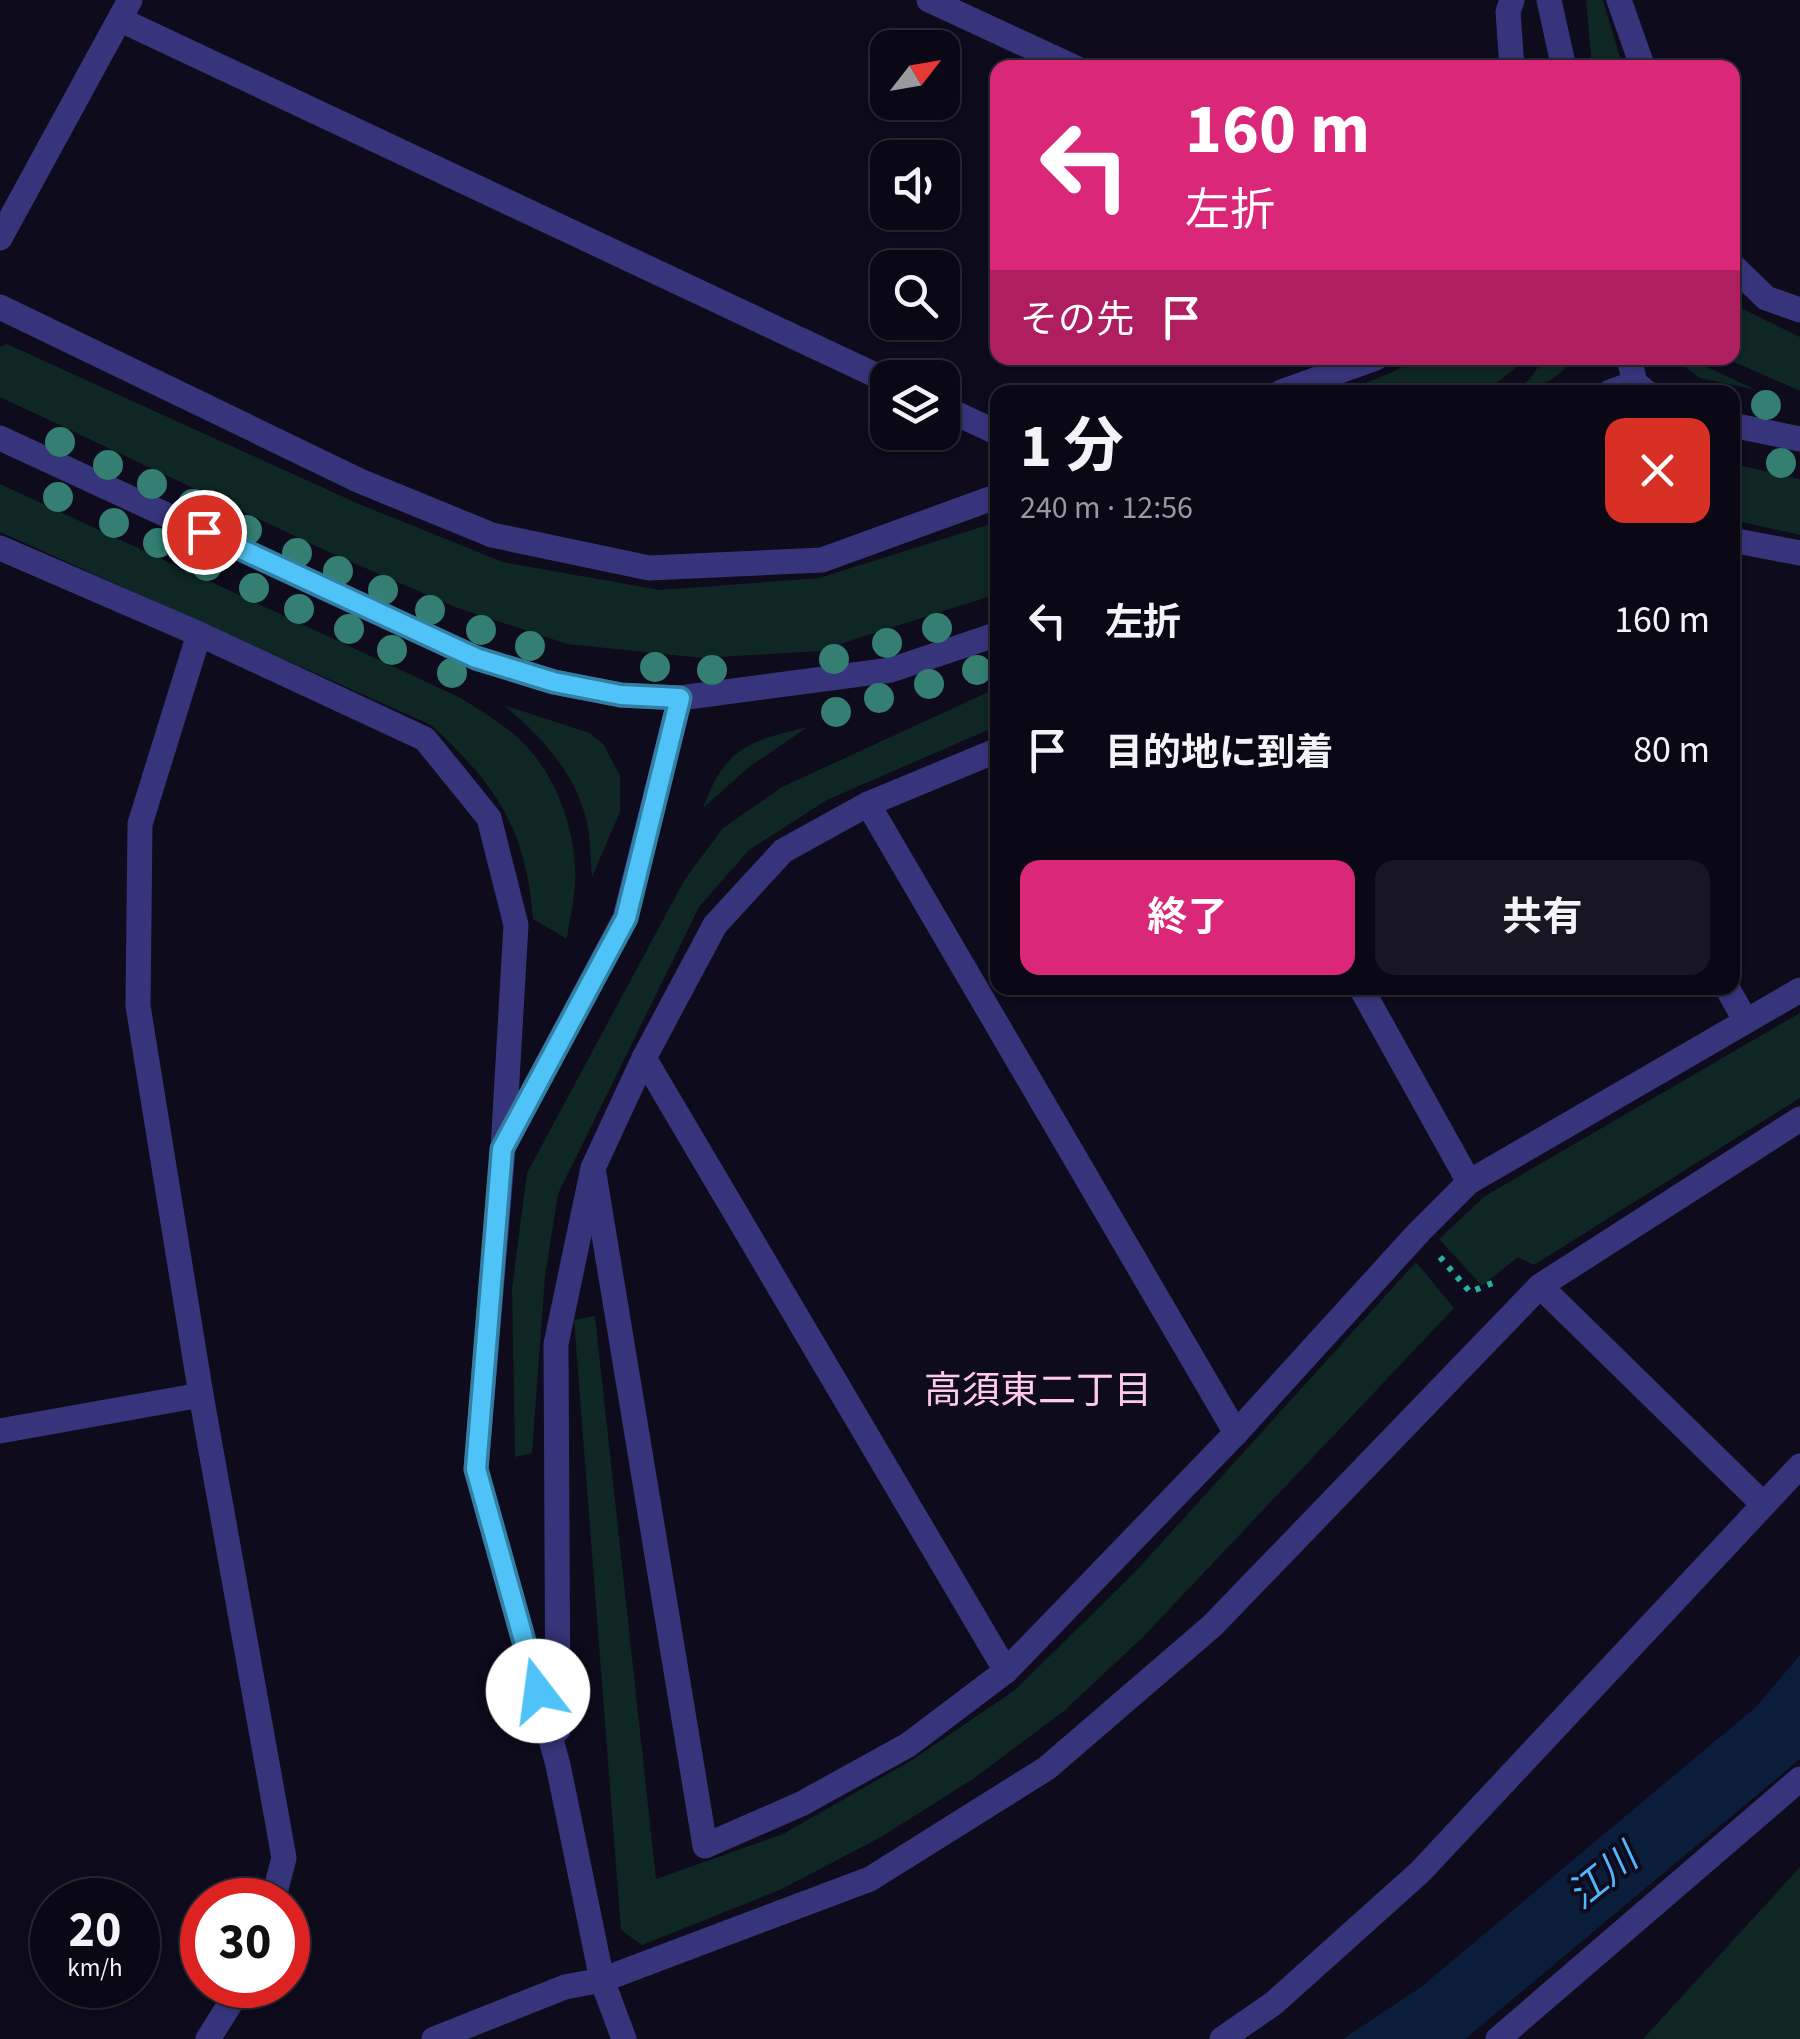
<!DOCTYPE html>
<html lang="ja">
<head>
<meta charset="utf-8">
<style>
  body { margin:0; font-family:"Source Sans 3","Noto Sans JP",sans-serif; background:#181622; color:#f1f3f6; height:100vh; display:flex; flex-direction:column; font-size:38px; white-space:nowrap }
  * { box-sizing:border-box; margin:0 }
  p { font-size:32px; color:#999aa0 }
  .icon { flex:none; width:55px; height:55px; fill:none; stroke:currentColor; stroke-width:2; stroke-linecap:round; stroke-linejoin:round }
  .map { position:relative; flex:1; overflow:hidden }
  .drawer { position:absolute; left:990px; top:385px; width:750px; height:610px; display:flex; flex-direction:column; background:#0a0815; border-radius:20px; box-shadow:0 2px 8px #0004,0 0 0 2px #2a2934 }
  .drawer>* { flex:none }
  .top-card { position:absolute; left:990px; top:60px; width:750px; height:305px; border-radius:20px; box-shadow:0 2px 8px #0004,0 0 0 2px #2a2934; background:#db2777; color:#fff; overflow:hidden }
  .needle { width:65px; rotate:59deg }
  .buttons { position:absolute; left:870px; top:30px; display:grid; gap:20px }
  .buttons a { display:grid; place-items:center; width:90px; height:90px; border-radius:20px; background:#0a0815; box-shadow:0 2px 8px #0004,0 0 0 2px #2a2934; font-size:50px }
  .speed { position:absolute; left:30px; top:1878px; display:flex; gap:20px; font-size:50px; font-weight:700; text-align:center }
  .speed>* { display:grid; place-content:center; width:130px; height:130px; border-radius:50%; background:#0a0815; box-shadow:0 2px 8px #0004,0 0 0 2px #2a2934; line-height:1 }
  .speed small { font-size:25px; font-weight:400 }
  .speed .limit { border:15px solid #d22; background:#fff; color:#111 }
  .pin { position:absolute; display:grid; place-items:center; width:85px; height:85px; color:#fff; margin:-42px; border:5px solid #fff; border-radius:50%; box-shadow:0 2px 10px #0007 }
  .me { position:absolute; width:110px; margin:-55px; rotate:345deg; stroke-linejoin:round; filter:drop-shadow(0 0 8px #0008) }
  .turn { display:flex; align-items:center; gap:35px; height:210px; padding:0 30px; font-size:45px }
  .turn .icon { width:130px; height:130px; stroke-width:2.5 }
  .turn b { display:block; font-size:70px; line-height:85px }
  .then { display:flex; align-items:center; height:95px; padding:0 30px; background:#0003; gap:20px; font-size:38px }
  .round { display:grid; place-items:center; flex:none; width:105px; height:105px; border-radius:20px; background:#181622 }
  .head { display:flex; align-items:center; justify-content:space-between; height:170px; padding:0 30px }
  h1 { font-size:60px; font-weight:700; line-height:75px }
  .button { display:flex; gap:20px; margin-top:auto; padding:20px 30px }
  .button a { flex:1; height:115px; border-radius:20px; background:#db2777; color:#fff; font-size:40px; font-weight:700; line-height:115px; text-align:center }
  .button a+a { background:#181622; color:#f1f3f6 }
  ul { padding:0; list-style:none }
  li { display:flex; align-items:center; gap:30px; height:130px; padding:0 30px }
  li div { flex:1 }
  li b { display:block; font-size:38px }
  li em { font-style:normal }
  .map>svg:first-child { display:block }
  .green { fill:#0e2624 }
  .water { fill:#0a1e3c }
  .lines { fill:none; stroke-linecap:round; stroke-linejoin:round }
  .path { stroke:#2caea1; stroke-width:6; stroke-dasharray:5 8; stroke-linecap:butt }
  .minor { stroke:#36357c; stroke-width:25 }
  .tree { fill:#347f71 }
  .route-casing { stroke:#337fa1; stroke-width:25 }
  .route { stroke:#4fc3f7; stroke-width:18 }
  .labels { text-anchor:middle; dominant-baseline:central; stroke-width:8; stroke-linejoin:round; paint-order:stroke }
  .neighbourhood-label { font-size:38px; fill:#ffc8ed; stroke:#0d0b1c }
  .water-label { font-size:38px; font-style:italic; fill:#54b5ff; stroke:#0d0b1c }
</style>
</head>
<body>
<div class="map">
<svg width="1800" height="2039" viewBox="0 0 1800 2039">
  <rect width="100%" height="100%" fill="#0d0b1c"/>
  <!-- green -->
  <g class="green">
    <polygon points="1586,0 1603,0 1623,67 1592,67"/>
    <polygon points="1733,300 1739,307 1800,337 1800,391 1725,358 1732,358"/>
    <polygon points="7,344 359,504 503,562 660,590 819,578 997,522 997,594 818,651 702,658 567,644 455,607 333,554 0,397 0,347"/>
    <polygon points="1417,358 1524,358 1518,366 1485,392 1343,392 1393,372"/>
    <path d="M 1544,358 L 1574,358 C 1562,376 1535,392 1513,392 L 1530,379 Z"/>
    <polygon points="1674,358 1698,358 1707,367 1756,390 1700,378"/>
    <polygon points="1733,464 1800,479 1800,535 1733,520"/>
    <path d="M 0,484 L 461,698 C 485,714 511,728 529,749 C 560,784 578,839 575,885 C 574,903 569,921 567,939 L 533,919 C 526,828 496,785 431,725 L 0,532 Z"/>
    <polygon points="997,688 997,726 827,800 749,850 699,907 558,1194 545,1277 532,1453 515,1457 512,1288 527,1173 685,879 723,828 782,787"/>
    <path d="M 503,705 L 590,733 L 604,745 L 620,776 L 620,812 L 592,877 C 590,861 591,844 588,828 C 579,777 542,736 503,705 Z"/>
    <path d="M 808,727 L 749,767 L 703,808 C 725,747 749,741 808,727 Z"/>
    <polygon points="1800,1013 1800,1098 1534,1265 1518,1257 1482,1286 1439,1239 1485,1196"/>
    <polygon points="1416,1262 1454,1308 1143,1637 1064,1711 973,1779 881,1837 782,1889 642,1945 621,1930 574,1320 595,1316 656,1879 783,1834 912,1760 1015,1690 1136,1571"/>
    <polygon points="1800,1867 1800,2039 1643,2039"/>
  </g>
  <!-- water -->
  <polygon class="water" points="1800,1655 1800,1759 1465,2039 1343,2039 1421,1987 1756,1707"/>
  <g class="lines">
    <!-- path -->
    <polyline class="path" points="1440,1257 1470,1292 1495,1282"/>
    <!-- minor -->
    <g class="minor">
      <polyline points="929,0 1076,68"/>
      <polyline points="1512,0 1508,12 1512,68"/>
      <polyline points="1549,0 1564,68"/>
      <polyline points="1619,0 1643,68"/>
      <polyline points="121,20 888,381"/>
      <polyline points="0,238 130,0"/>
      <polyline points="1732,265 1766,298 1800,310"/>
      <polyline points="0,307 360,481 492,535 649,568 822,560 998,496"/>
      <polyline points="1629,358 1635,383 1646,392"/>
      <polyline points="1281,392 1376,358"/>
      <polyline points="1610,392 1635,383"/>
      <polyline points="942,407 998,433"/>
      <polyline points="1732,425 1800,439"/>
      <polyline points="0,438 476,658 554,682 621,695 680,698 891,670 998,634"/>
      <polyline points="1732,540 1800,553"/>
      <polyline points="0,548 199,634 425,739 489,818 516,925 503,1149 476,1469 558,1765 602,1980 624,2039"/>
      <polyline points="199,634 140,824 138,1006 201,1395 284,1858 273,1900"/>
      <polyline points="868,804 1236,1433"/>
      <polyline points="1361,988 1469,1182"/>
      <polyline points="1727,988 1746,1021"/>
      <polyline points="644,1058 1006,1671"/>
      <polyline points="506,1142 625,918 680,698"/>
      <polyline points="593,1168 705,1846 801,1804 908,1745 1006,1671 1236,1433 1419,1232 1469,1182 1800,990"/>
      <polyline points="1540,1286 1763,1504"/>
      <polyline points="0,1431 201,1395"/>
      <polyline points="558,1730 556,1344 593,1168 644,1058 715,925 783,851 868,804 998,750"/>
      <polyline points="208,2039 242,1985"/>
      <polyline points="434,2039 565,1987 602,1980 870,1879 1047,1768 1213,1625 1540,1286 1800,1119"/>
      <polyline points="1222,2039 1274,2003 1420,1872 1800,1466"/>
      <polyline points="1498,2039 1800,1779"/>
    </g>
  </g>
  <!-- trees -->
  <g class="tree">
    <circle cx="1766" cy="405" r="15"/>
    <circle cx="60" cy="442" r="15"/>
    <circle cx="1781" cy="463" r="15"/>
    <circle cx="108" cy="465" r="15"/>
    <circle cx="152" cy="484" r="15"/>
    <circle cx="58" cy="497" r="15"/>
    <circle cx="193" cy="504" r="15"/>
    <circle cx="114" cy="523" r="15"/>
    <circle cx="247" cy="530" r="15"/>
    <circle cx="158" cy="543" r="15"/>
    <circle cx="297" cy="553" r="15"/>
    <circle cx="207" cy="566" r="15"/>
    <circle cx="338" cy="571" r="15"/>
    <circle cx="254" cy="588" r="15"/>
    <circle cx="383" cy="590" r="15"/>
    <circle cx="299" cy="609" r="15"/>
    <circle cx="430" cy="610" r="15"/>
    <circle cx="937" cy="628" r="15"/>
    <circle cx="349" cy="629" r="15"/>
    <circle cx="481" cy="630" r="15"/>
    <circle cx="887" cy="643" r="15"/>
    <circle cx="530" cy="646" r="15"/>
    <circle cx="392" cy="650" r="15"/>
    <circle cx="834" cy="659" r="15"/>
    <circle cx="655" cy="667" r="15"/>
    <circle cx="712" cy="670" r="15"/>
    <circle cx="977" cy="670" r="15"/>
    <circle cx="452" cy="673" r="15"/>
    <circle cx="929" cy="684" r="15"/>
    <circle cx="879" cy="698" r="15"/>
    <circle cx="836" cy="712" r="15"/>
  </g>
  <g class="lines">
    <defs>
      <polyline id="route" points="204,532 476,658 554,682 621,695 680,698 626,918 502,1149 476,1469 538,1691"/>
    </defs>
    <!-- route casing -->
    <use href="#route" class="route-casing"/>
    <!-- route -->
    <use href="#route" class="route"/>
  </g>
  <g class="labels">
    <!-- neighbourhood labels -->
    <g class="neighbourhood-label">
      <text x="1038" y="1391">高須東二丁目</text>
    </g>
    <!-- water labels -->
    <g class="water-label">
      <text transform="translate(1603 1877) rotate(-39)">江川</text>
    </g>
  </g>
</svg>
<div class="buttons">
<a><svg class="needle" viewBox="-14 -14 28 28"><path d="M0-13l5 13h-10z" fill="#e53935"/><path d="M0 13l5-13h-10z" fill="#999aa0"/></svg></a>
<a><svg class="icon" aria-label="sound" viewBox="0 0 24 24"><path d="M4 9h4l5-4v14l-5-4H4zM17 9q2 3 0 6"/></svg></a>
<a><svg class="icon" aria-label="search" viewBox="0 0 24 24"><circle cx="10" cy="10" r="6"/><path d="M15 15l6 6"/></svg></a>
<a><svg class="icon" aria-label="layers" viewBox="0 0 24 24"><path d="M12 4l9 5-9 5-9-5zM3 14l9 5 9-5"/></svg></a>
</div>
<div class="speed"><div>20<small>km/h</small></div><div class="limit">30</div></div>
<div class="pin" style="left:204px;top:532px;background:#d93025"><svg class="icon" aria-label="arrive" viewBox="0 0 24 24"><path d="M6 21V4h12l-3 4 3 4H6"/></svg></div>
<svg class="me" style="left:538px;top:1691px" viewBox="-20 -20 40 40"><circle r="19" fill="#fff"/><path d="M0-13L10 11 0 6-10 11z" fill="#4fc3f7"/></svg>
<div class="top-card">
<div class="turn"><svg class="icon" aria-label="left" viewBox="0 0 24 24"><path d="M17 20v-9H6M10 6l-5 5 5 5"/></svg><div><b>160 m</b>左折</div></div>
<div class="then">その先<svg class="icon" aria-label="arrive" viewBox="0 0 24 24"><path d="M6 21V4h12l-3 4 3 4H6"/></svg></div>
</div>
<section class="drawer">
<div class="head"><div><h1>1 分</h1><p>240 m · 12:56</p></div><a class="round" style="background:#d93025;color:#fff"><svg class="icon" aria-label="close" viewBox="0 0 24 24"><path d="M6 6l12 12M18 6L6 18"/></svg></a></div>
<ul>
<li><svg class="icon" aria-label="left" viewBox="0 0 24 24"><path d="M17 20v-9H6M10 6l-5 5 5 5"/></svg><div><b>左折</b></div><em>160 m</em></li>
<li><svg class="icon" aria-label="arrive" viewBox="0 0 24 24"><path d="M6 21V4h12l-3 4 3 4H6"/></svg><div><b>目的地に到着</b></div><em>80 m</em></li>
</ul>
<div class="button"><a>終了</a><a>共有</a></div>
</section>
</div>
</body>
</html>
